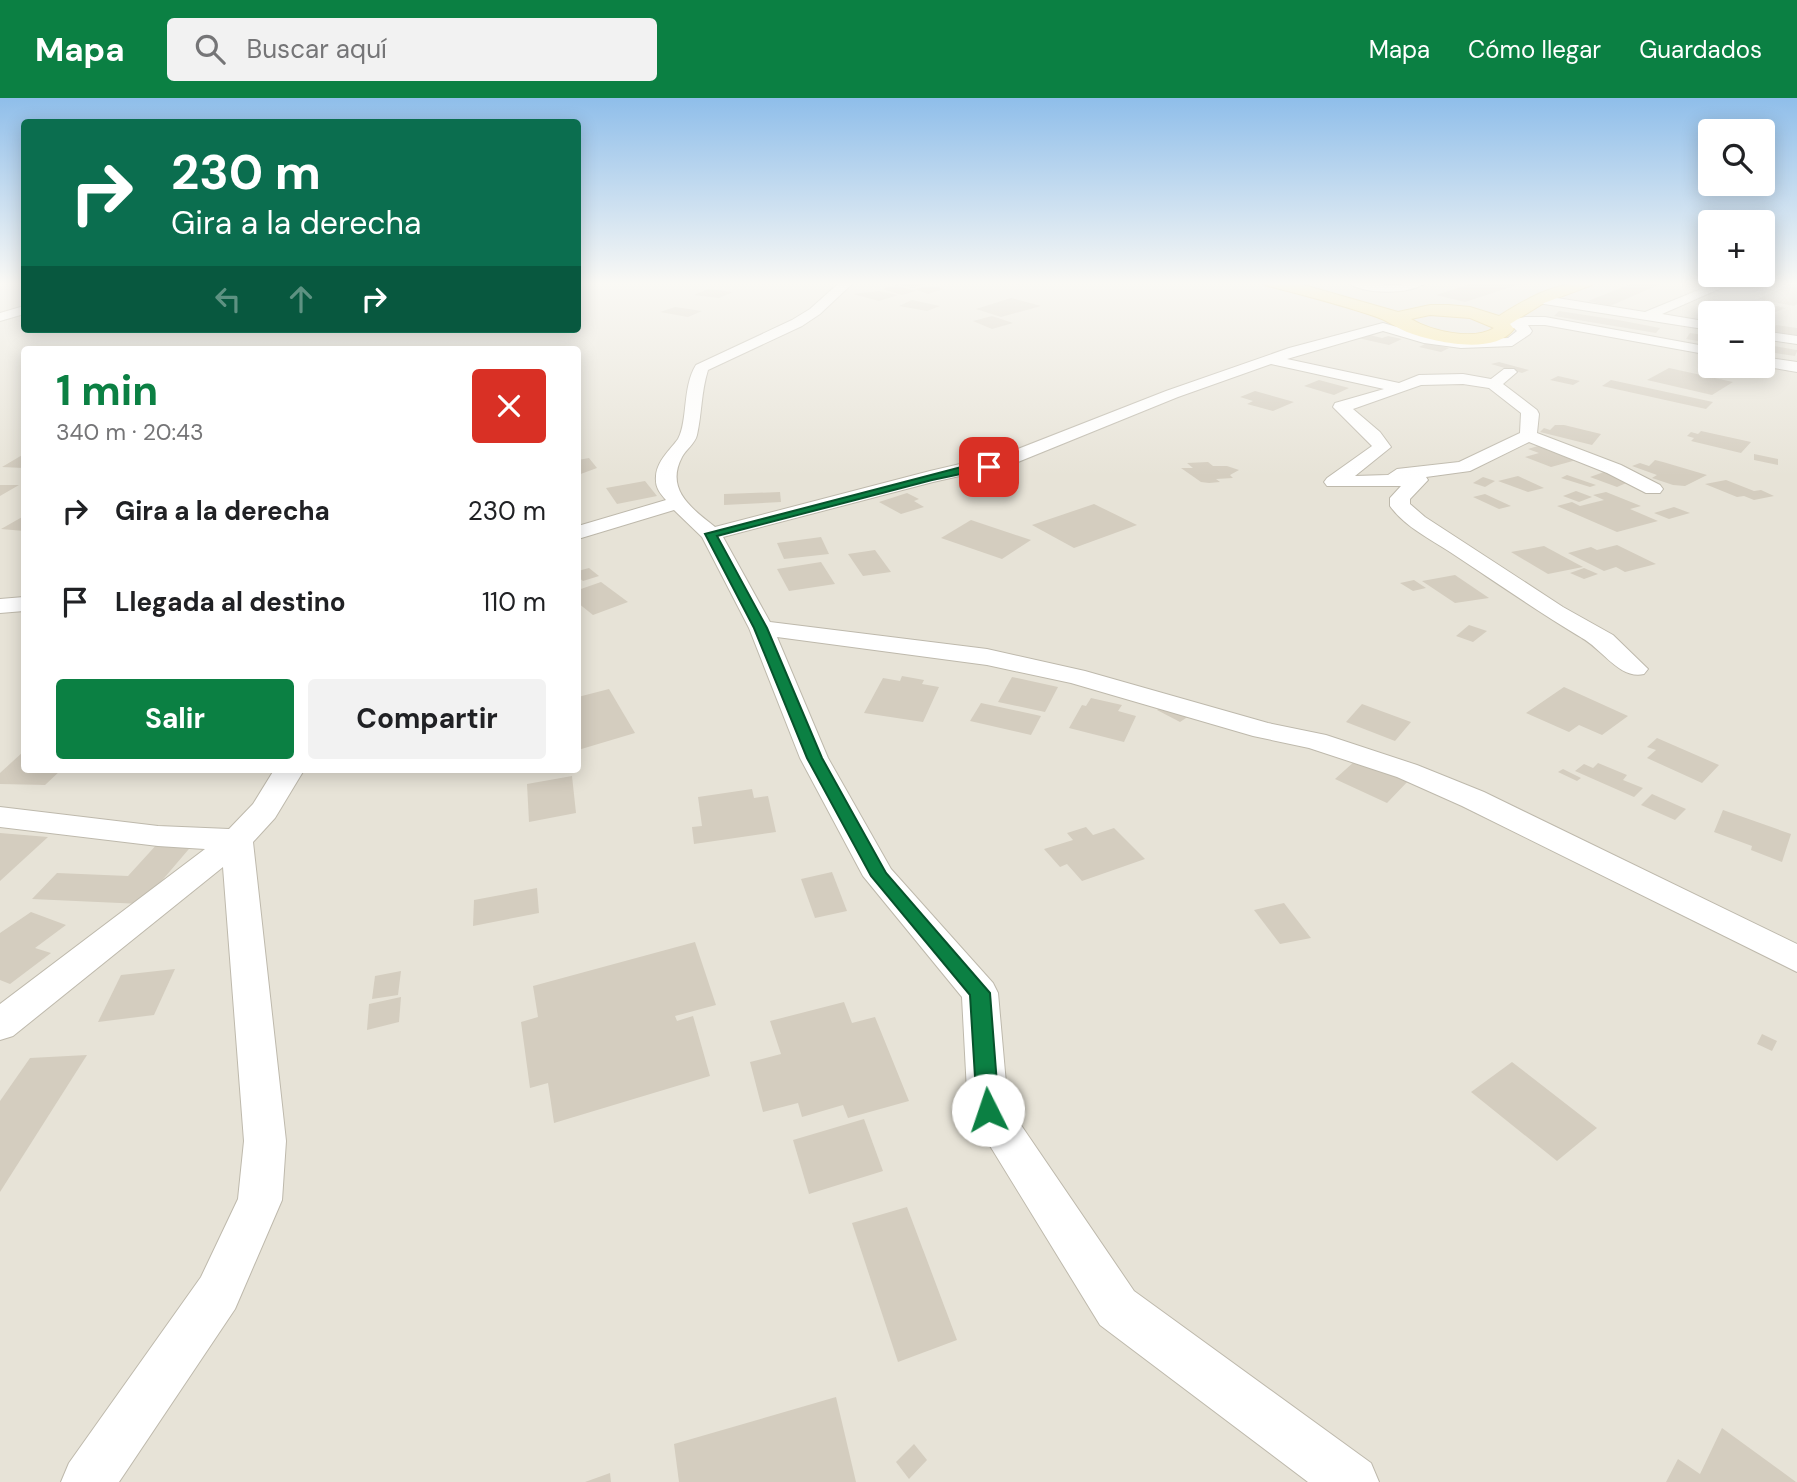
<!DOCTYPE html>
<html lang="es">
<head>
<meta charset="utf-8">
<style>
  body { margin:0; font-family:"DM Sans",sans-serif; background:#f2f2f2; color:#202124; height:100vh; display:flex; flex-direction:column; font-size:26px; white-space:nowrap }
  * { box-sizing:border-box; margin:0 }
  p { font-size:23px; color:#757577 }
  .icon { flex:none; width:38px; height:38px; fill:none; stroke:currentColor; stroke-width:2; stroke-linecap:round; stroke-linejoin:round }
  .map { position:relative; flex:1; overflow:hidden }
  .side { position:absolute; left:21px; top:248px; width:560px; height:427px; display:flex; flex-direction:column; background:#fff; border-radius:7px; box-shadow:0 4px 18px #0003 }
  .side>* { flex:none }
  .top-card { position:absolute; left:21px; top:21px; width:560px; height:214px; border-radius:7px; box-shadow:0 4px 18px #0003; background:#0b6e4f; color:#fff; overflow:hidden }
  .controls { position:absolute; left:1698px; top:21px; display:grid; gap:14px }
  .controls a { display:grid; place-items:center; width:77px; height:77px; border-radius:7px; background:#fff; box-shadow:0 4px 18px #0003; font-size:35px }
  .pin { position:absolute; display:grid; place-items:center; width:60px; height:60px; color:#fff; margin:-30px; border-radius:14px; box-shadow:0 4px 10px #0006 }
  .me { position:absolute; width:77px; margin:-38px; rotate:356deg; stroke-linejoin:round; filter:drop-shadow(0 0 5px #0008) }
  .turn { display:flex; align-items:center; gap:24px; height:147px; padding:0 35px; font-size:32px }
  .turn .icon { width:91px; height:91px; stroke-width:2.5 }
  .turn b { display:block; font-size:49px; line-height:60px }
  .lanes { display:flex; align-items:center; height:66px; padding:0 35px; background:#0003; justify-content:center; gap:35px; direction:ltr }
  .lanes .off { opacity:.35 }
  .round { display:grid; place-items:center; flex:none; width:74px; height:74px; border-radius:7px; background:#f2f2f2 }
  .summary { display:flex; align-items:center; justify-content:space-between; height:119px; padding:0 35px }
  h1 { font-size:42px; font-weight:700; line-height:52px; color:#0b8043 }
  .primary-button { display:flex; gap:14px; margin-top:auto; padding:14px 35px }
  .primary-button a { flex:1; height:80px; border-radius:7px; background:#0b8043; color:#fff; font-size:28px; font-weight:700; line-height:80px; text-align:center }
  .primary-button a+a { background:#f2f2f2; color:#202124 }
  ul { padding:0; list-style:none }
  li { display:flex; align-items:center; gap:21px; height:91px; padding:0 35px }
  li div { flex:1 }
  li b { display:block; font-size:26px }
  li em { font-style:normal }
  header { display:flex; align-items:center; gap:42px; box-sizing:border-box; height:98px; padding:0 35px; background:#0b8043; color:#fff }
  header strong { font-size:33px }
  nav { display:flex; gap:38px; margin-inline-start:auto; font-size:24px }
  .search { width:490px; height:63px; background:#f2f2f2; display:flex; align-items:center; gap:18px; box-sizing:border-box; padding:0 24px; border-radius:7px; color:#757577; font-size:26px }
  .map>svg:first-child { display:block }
  .residential { fill:#e7e3d7; fill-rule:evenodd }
  .building { fill:#d4cdbf }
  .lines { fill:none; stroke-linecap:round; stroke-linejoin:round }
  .minor-casing { stroke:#beb9ac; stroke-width:2 }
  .major-casing { stroke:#ddc36d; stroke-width:2 }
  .minor { fill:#fff; fill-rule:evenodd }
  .major { fill:#f8e59d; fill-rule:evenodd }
  .route { fill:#0b8043; stroke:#07532c; stroke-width:2 }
</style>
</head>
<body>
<header>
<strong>Mapa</strong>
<div class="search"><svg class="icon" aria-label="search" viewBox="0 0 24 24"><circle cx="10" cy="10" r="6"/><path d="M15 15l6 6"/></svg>Buscar aquí</div>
<nav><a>Mapa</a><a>Cómo llegar</a><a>Guardados</a></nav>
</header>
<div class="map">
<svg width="1797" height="1384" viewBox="0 0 1797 1384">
  <rect width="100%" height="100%" fill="#f3f1e9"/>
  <!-- residential -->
  <path class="residential" d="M 0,184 L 24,184 L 24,231 L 578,231 L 578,184 L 1797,184 L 1797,1384 L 0,1384 ZM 1710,215 L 1762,215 L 1762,268 L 1710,268 ZM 24,252 L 578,252 L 578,672 L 24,672 Z"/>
  <!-- building -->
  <g class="building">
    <polygon points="923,184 928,185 912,190 892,185"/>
    <polygon points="1477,184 1523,184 1523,185 1465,204 1436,197"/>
    <polygon points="1626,184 1663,185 1610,208 1588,203 1631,186"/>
    <polygon points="1790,186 1797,187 1797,206 1794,208 1758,201"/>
    <polygon points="896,187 916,193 902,197 882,191"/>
    <polygon points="933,188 943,191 928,196 914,191"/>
    <polygon points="708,191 733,194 719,200 694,197"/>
    <polygon points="879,193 898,197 879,203 853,196"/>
    <polygon points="1011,200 1041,208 1001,219 976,211"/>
    <polygon points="912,202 940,208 927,213 899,208"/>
    <polygon points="1751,203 1786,210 1762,219 1762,215 1718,215"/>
    <polygon points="675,209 702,213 688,219 660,214"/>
    <polygon points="1559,213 1618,222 1660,230 1656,235 1554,218"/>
    <polygon points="992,218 1013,225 992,231 973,223"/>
    <polygon points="1776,227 1797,230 1797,238 1772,234"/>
    <polygon points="1690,235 1710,238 1710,245 1686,241"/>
    <polygon points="1366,236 1382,240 1388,238 1402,241 1389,247 1358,240"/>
    <polygon points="1427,245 1449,250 1441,254 1419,249"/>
    <polygon points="1762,246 1797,252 1797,253 1795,258 1762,253"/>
    <polygon points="1499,264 1529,272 1522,275 1491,266"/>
    <polygon points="1669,270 1733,284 1712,297 1647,282"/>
    <polygon points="1558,278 1580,283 1573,287 1550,282"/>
    <polygon points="1319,282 1349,290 1334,297 1304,288"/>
    <polygon points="1611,282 1713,304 1706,311 1602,288"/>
    <polygon points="1255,293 1294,304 1273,313 1247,306 1253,303 1240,299"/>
    <polygon points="1555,327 1564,327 1601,336 1592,347 1540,334 1544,330 1550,332"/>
    <polygon points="1701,333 1751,344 1741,355 1691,343 1694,340 1687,338 1691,334 1698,336"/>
    <polygon points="1538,348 1548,349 1580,361 1551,369 1525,359 1539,355 1528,351"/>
    <polygon points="24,356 24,370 2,369"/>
    <polygon points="1754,356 1778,361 1778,367 1754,362"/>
    <polygon points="589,360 597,370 578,377 578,362"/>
    <polygon points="1655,362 1663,364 1707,377 1685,388 1673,387 1652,380 1657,377 1632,368 1640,365 1649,368"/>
    <polygon points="1208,364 1213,368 1227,368 1239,372 1230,377 1233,380 1216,381 1220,384 1209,385 1201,384 1181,370 1193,370 1187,365"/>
    <polygon points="1604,374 1631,383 1617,389 1590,379"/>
    <polygon points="1567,377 1596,387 1590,389 1561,380"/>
    <polygon points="1518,378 1544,390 1528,394 1498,383"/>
    <polygon points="1483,379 1495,383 1485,389 1473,385"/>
    <polygon points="1726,382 1754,393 1761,392 1774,398 1754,402 1744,398 1737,399 1705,386"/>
    <polygon points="645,383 657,398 617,406 606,390"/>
    <polygon points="0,387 19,387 0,398"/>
    <polygon points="1576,393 1592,399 1579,404 1563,398"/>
    <polygon points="780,394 781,404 724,407 724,396"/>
    <polygon points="1606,394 1641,408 1630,411 1658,423 1617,434 1557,408 1572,404 1580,408 1604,402 1593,397"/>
    <polygon points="907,395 919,401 914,403 924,409 901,416 879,404"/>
    <polygon points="1485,396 1511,408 1499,411 1473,399"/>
    <polygon points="1094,406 1137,427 1074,450 1032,427"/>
    <polygon points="1674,409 1690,415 1669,421 1654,415"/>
    <polygon points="24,418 24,433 1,431"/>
    <polygon points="971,422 1031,442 1002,461 941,440"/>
    <polygon points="821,439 829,456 784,461 777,445"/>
    <polygon points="1617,447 1656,466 1625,474 1616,469 1604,473 1568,455 1591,449 1597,452"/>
    <polygon points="1544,448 1583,469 1548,476 1511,454"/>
    <polygon points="875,452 891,474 863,478 848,456"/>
    <polygon points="821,464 835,486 789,493 777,471"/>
    <polygon points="589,470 599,478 583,483 578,479 578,473"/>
    <polygon points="1584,470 1598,476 1584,481 1570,475"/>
    <polygon points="1455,477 1489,500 1455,505 1422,483"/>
    <polygon points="1414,482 1426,490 1413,493 1400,485"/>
    <polygon points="601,484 628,504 593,517 578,505 578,492"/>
    <polygon points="1469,527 1487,533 1473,544 1456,538"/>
    <polygon points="902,578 924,582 922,586 939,589 923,624 864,615 883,580 900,583"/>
    <polygon points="1012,579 1058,589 1045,614 998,604"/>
    <polygon points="1564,589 1628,618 1602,637 1579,627 1569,634 1526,615"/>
    <polygon points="609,591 635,635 578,652 578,599"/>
    <polygon points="1091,600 1122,607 1118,613 1136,618 1124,644 1069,630 1082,607 1086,608"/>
    <polygon points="981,605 1041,618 1031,637 970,623"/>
    <polygon points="1165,606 1189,618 1180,624 1157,612"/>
    <polygon points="1362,606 1411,624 1395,643 1346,624"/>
    <polygon points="1657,640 1719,667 1702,685 1647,660 1656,652 1647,649"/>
    <polygon points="24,653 24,672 61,672 45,687 0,686 0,675"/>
    <polygon points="1355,663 1383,675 1387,671 1410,681 1387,705 1335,681"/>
    <polygon points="1598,665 1627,677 1623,682 1643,690 1634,699 1575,673 1584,666 1593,670"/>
    <polygon points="1563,671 1581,680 1577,683 1558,674"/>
    <polygon points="572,678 576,715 529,724 527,686"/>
    <polygon points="752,691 754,700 768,698 776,734 694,746 692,729 702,728 698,699"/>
    <polygon points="1652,696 1686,711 1675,722 1641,707"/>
    <polygon points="1723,712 1791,736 1782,764 1751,752 1752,748 1714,734"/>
    <polygon points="1086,729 1093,737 1114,730 1145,761 1082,783 1067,766 1060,769 1044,751 1073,742 1067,735"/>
    <polygon points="0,735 48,739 0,783"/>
    <polygon points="159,744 194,745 142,806 32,801 57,775 128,778"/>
    <polygon points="832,774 847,813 815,820 801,781"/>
    <polygon points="537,790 539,815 473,828 474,802"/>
    <polygon points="1284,805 1311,840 1280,846 1254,812"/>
    <polygon points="31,814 66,827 35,850 51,855 10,886 0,882 0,835"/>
    <polygon points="695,844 716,907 675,918 677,923 693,918 710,978 554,1025 548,985 530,990 521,924 538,919 533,888"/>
    <polygon points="175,871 154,917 98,924 121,877"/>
    <polygon points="401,873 398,897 372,901 375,878"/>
    <polygon points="401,899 399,924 367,932 369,906"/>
    <polygon points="844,904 852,925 875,919 909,1003 848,1020 843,1007 802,1019 798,1005 763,1014 750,964 781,956 770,923"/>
    <polygon points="1762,936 1777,943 1772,953 1757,946"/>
    <polygon points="87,957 0,1094 0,1003 30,960"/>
    <polygon points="1512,964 1597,1030 1557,1063 1471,994"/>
    <polygon points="864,1021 883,1073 809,1096 793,1042"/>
    <polygon points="907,1109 957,1242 898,1264 852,1125"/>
    <polygon points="836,1299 856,1384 679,1384 674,1346"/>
    <polygon points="1722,1330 1796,1384 1666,1384 1678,1361 1700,1376"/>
    <polygon points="914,1346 927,1362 909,1381 896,1364"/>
    <polygon points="610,1375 611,1384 585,1384"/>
  </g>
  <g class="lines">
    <defs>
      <g id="minor">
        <path d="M 840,184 L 854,184 L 820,216 L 802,228 L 708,272 C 701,294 702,315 697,337 C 695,346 686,351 682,359 C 665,391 691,410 715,429 L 930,373 L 973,363 L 987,363 L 1166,293 L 1289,250 L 1383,225 L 1425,237 L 1461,242 L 1508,240 L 1517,233 L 1514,230 L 1502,230 L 1502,224 L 1525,219 L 1545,219 L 1710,249 L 1710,257 L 1545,227 L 1528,227 L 1532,233 L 1530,236 L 1512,248 L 1461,250 L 1424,245 L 1383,233 L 1287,261 L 1399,285 L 1419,277 L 1463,276 L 1491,281 L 1504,271 L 1514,271 L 1517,274 L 1503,286 L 1537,312 L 1539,316 L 1537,335 L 1621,367 L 1660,387 L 1663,391 L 1660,395 L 1646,395 L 1607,375 L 1529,344 L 1470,373 L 1426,379 L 1428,382 L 1410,401 L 1410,406 L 1425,419 L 1563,509 L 1613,537 L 1648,571 L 1644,576 C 1620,582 1602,551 1582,540 C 1537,513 1494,483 1450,454 C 1430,441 1404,428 1390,408 L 1390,400 L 1401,388 L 1327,388 L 1324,384 L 1327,380 L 1372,348 L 1333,309 L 1335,305 L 1384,291 L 1271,266 L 1178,299 L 996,373 L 973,375 L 933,384 L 723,439 L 770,524 L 987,551 L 1085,573 L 1268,625 L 1326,637 L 1417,667 L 1484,694 L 1797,846 L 1797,874 L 1462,708 L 1397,679 L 1309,650 L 1253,638 L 1071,585 L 987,567 L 777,539 L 828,660 L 891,771 L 993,885 L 998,895 L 1008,1008 L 1134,1193 L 1371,1365 L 1379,1384 L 1308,1384 L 1100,1227 L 968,1012 L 962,899 L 863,778 L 800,660 L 749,530 L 702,439 L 674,412 L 578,441 L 578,428 L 666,402 C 659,394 655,389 656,378 C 657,363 670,352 678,341 C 688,324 682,289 696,267 L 792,222 L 810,211 ZM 1463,286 L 1489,290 L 1521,315 L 1520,335 L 1459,364 L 1397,371 L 1388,377 L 1355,378 L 1391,349 L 1380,334 L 1353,311 L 1421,287 Z"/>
        <path d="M 1347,184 L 1394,187 L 1427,184 C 1411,197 1363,197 1347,184 Z"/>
        <polygon points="1718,184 1735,184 1662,216 1710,224 1710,232 1538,205 1532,201 1538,197 1645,214"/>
        <polygon points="24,208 24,216 0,223 0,215"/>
        <polygon points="1762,233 1797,238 1797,246 1762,241"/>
        <polygon points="1762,259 1797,264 1797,274 1762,268"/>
        <polygon points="24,499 24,513 0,515 0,501"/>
        <polygon points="274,672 304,672 275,720 253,744 286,1043 282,1102 235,1211 119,1384 61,1384 69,1365 201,1179 238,1101 244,1043 223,769 13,938 0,942 0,906 205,751 158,748 0,729 0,709 158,728 229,731 253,706"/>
      </g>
      <path id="major" d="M 1263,184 L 1293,184 L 1398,214 L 1430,207 L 1449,207 L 1470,209 L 1499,218 C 1531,198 1556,184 1594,184 L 1592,187 L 1544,205 L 1510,226 L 1514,231 C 1494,258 1434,244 1407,234 C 1395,229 1387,222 1374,218 C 1338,206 1302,197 1265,187 ZM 1430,217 L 1470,220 L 1494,230 C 1473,243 1431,233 1411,221 Z"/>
    </defs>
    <!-- minor casing -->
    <use href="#minor" class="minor-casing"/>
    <!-- major casing -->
    <use href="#major" class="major-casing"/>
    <!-- minor -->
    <use href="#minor" class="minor"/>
    <!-- major -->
    <use href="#major" class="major"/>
  </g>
  <!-- sky -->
  <linearGradient id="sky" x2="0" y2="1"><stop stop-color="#8fbeea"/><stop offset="0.49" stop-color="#faf9f5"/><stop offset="1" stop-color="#faf9f5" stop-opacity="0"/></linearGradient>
  <rect width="1797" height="378" fill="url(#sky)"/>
  <!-- route -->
  <polygon class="route" points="973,366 989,366 994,369 932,382 717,438 767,530 822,660 886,775 990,895 999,1012 996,1018 988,1021 980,1018 977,1012 970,897 871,778 807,660 754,530 705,436"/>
</svg>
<div class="controls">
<a><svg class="icon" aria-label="search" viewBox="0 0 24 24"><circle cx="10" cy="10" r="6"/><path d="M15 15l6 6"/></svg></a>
<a>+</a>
<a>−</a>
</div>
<div class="pin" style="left:989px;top:369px;background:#d93025"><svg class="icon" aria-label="arrive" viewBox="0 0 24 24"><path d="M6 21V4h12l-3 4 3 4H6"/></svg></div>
<svg class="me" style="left:988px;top:1012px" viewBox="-20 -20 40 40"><circle r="19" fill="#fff"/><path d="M0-13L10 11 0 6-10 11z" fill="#0b8043"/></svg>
<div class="top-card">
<div class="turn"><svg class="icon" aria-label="right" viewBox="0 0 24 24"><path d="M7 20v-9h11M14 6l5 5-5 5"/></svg><div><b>230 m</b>Gira a la derecha</div></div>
<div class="lanes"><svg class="icon off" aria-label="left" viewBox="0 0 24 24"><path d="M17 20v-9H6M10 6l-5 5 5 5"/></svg><svg class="icon off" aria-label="ahead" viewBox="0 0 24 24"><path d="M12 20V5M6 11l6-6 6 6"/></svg><svg class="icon" aria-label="right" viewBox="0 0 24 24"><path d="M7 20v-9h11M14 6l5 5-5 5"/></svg></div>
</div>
<section class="side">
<div class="summary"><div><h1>1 min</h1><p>340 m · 20:43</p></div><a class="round" style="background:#d93025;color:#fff"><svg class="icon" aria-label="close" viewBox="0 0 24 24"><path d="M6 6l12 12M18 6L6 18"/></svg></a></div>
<ul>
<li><svg class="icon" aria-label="right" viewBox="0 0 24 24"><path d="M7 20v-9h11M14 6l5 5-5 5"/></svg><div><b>Gira a la derecha</b></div><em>230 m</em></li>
<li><svg class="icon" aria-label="arrive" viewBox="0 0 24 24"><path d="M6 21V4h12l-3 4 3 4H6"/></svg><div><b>Llegada al destino</b></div><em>110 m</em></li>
</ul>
<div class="primary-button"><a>Salir</a><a>Compartir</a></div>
</section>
</div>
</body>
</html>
